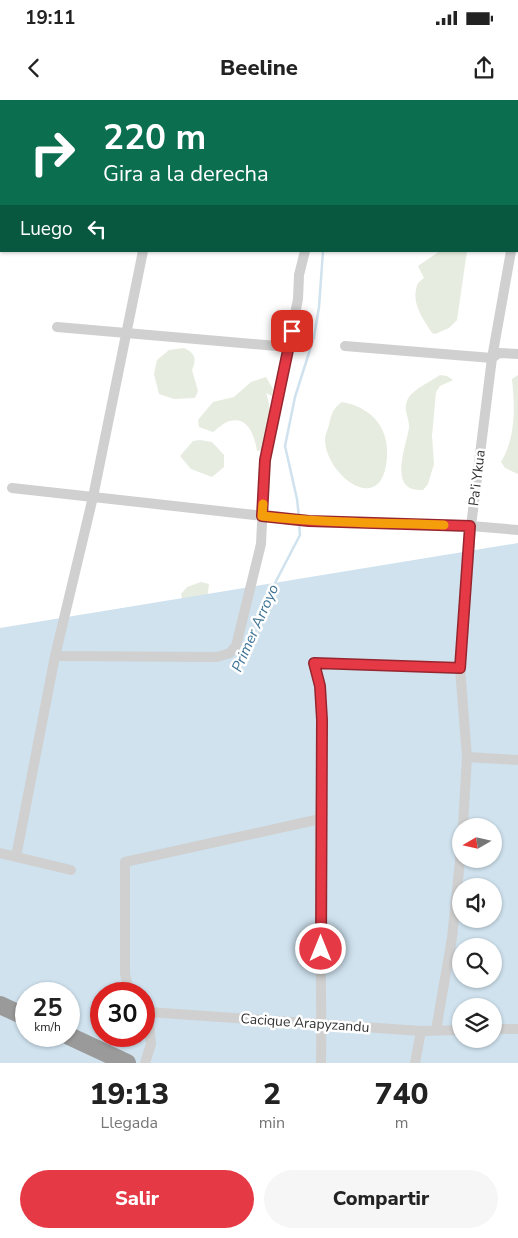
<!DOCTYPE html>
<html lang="es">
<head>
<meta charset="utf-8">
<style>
  body { margin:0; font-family:"Nunito Sans",sans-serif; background:#f6f6f6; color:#222; height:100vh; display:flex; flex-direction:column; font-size:19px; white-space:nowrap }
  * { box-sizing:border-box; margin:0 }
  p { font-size:16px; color:#767676 }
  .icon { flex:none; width:28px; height:28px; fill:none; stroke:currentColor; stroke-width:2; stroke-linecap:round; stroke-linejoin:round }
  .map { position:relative; height:963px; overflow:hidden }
  .sheet { display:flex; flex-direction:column; background:#fff; flex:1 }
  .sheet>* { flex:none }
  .guide { position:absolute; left:0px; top:0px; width:519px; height:152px; box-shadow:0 1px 4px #0004; background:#0b6e4f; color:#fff; overflow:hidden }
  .needle { width:32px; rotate:261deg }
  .tools { position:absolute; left:452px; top:718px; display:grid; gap:10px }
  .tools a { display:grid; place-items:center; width:50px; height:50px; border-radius:50%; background:#fff; box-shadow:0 1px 4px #0004; font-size:25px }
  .speed { position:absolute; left:15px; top:882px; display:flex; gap:10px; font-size:25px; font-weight:700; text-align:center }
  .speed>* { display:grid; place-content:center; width:65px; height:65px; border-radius:50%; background:#fff; box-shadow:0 1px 4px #0004; line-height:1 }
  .speed small { font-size:12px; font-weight:400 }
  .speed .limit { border:8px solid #d22; background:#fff; color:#111 }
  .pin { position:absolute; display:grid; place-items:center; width:42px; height:42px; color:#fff; margin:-21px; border-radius:10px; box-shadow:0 2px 8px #0006 }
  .me { position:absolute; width:55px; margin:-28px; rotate:0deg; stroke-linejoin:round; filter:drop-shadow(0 0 4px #0008) }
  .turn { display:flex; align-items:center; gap:18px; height:105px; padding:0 20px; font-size:22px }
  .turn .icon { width:65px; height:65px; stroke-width:2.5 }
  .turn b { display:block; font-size:35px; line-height:42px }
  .then { display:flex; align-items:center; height:48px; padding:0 20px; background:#0003; gap:10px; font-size:19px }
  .eta { display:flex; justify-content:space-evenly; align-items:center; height:85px; text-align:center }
  .eta b { font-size:30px; font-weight:800; line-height:35px }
  .action { display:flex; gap:10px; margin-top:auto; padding:10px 20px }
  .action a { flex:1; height:58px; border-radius:30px; background:#e63946; color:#fff; font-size:20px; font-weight:800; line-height:58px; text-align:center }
  .action a+a { background:#f6f6f6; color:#222 }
  .status { display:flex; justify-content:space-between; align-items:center; height:35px; padding:0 25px; background:#fff; direction:ltr }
  .status svg { height:14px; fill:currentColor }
  header { display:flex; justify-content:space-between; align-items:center; height:65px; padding:0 20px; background:#fff; font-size:22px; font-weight:800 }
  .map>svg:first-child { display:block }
  .green { fill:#e6ecdf }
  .water { fill:#cfe2ee; fill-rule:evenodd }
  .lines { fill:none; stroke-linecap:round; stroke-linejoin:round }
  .stream { stroke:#cfe2ee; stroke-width:2.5 }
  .street { stroke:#d0d0d0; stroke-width:10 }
  .highway { stroke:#9a9a9a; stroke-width:18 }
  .route-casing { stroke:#96252e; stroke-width:12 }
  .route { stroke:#e63946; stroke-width:9 }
  .slow { stroke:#f59e0b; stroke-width:9 }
  .labels { text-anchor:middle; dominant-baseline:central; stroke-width:5; stroke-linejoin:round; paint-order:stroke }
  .street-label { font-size:14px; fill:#333; stroke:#fff }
  .water-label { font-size:15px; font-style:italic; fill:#3f7597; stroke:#fff }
</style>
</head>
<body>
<div class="status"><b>19:11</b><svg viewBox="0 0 49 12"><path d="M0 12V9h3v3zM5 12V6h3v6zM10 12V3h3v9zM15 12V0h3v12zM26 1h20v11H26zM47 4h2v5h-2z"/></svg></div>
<header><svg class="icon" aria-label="back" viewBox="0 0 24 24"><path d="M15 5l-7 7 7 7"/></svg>Beeline<svg class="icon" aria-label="share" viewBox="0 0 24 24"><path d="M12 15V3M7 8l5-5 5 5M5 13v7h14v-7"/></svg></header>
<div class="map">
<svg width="518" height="963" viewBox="0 0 518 963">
  <rect width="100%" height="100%" fill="#fff"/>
  <!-- green -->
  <g class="green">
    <polygon points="0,0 382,0 376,1"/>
    <path d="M 440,151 L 467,151 L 457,220 L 449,228 L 435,234 L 432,233 C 422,217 410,202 418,183 L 424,178 L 418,166 Z"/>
    <path d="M 184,248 C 195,253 197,259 192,270 L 198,291 L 195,298 L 174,299 L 159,294 L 154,274 L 157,260 L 169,250 Z"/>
    <path d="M 440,275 L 447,276 L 453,280 L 440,286 L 436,292 L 432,336 L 434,364 L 428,384 L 423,390 C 387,392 406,347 409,328 C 410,319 403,310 407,301 C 411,290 430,282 440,275 Z"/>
    <path d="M 518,275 L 518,374 L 505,368 L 501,362 C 516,337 515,307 512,279 Z"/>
    <path d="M 266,277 L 273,289 L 272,296 L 266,293 C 273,310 268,333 264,350 L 257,351 C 255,338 249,316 230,321 C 225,322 218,328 213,332 L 199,327 L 198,320 L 213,302 L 234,297 L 251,282 Z"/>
    <path d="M 342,302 C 375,308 392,332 386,365 C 378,415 325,374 325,339 C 325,335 328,329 329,325 C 331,315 333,308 342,302 Z"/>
    <polygon points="200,340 212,342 224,355 224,367 212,377 191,369 180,356 193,341"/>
    <polygon points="201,482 209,484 207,499 187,515 181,494 187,487"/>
  </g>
  <!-- water -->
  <path class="water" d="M 518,443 L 518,963 L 0,963 L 0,528 ZM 461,726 L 494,726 L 494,759 L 461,759 ZM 461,786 L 494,786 L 494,819 L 461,819 ZM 461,846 L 494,846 L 494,879 L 461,879 ZM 26,894 L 69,894 L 69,936 L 26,936 ZM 101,894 L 144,894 L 144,936 L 101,936 ZM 461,906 L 494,906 L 494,939 L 461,939 Z"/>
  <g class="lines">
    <!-- stream -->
    <g class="stream">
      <polyline points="403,1 404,0"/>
      <polyline points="299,417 297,399 285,346 295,297 314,237 319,207 323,151"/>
      <polyline points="274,485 300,435 299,423"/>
    </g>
    <!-- street -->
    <g class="street">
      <polyline points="518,119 518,116"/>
      <polyline points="57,227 288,247"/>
      <polyline points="345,246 492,258 499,253 518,254"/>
      <polyline points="12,388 309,421 471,426 518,430"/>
      <polyline points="55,556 217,557 230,553 236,546 261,444 265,360 298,199 299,175 305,151"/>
      <polyline points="467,657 518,660"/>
      <polyline points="463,726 467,657 460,568 471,426 492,258 511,151"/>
      <polyline points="0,753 71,770"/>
      <polyline points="16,757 55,556 93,397 143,151"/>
      <polyline points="130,894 125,874 125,762 320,719"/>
      <polyline points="144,909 148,912 151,944 145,963"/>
      <polyline points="148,912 421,931 461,930"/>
      <polyline points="494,929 518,929"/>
      <polyline points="436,930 452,838 461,751"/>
      <path d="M 321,963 C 322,882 319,800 320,719 C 321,667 328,614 314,563 L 460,568"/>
      <polyline points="415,963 421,931"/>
    </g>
    <!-- highway -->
    <g class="highway">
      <polyline points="0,905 26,917"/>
      <polyline points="69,936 127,963"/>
    </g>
  </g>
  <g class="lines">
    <defs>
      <polyline id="route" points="292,231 265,360 262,416 309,421 470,426 460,568 314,563 320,586 322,620 321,849"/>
    </defs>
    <!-- route casing -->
    <use href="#route" class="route-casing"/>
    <!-- route -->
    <use href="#route" class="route"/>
    <!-- slow -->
    <path class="slow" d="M 263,404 L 262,416 C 323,423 384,423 444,425"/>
  </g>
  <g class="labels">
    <!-- street labels -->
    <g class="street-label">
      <text transform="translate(477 378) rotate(-83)">Pa'i Ykua</text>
      <text transform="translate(305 923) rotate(4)">Cacique Arapyzandu</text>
    </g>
    <!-- water labels -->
    <g class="water-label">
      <text transform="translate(255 528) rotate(-66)">Primer Arroyo</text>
    </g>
  </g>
</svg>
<div class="tools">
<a><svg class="needle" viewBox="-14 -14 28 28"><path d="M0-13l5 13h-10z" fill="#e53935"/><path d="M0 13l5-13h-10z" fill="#767676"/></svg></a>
<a><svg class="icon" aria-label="sound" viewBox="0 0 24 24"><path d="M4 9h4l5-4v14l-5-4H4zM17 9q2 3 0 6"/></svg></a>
<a><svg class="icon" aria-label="search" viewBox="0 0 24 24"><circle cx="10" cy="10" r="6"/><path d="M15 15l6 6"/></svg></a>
<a><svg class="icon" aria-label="layers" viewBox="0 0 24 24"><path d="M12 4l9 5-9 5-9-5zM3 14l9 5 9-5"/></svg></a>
</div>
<div class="speed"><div>25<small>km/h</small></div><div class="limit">30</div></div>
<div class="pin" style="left:292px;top:231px;background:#d93025"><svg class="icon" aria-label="arrive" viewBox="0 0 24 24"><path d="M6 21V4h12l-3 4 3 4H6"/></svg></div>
<svg class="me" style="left:321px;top:849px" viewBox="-20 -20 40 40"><circle r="17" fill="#e63946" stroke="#fff" stroke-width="3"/><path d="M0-11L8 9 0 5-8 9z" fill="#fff"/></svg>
<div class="guide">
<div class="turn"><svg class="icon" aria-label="right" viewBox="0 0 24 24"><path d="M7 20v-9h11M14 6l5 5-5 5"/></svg><div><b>220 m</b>Gira a la derecha</div></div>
<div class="then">Luego<svg class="icon" aria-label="left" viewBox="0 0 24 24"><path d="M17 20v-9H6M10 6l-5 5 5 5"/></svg></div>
</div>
</div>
<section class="sheet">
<div class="eta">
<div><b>19:13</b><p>Llegada</p></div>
<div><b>2</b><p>min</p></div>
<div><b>740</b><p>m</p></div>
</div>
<div class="action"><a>Salir</a><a>Compartir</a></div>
</section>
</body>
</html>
